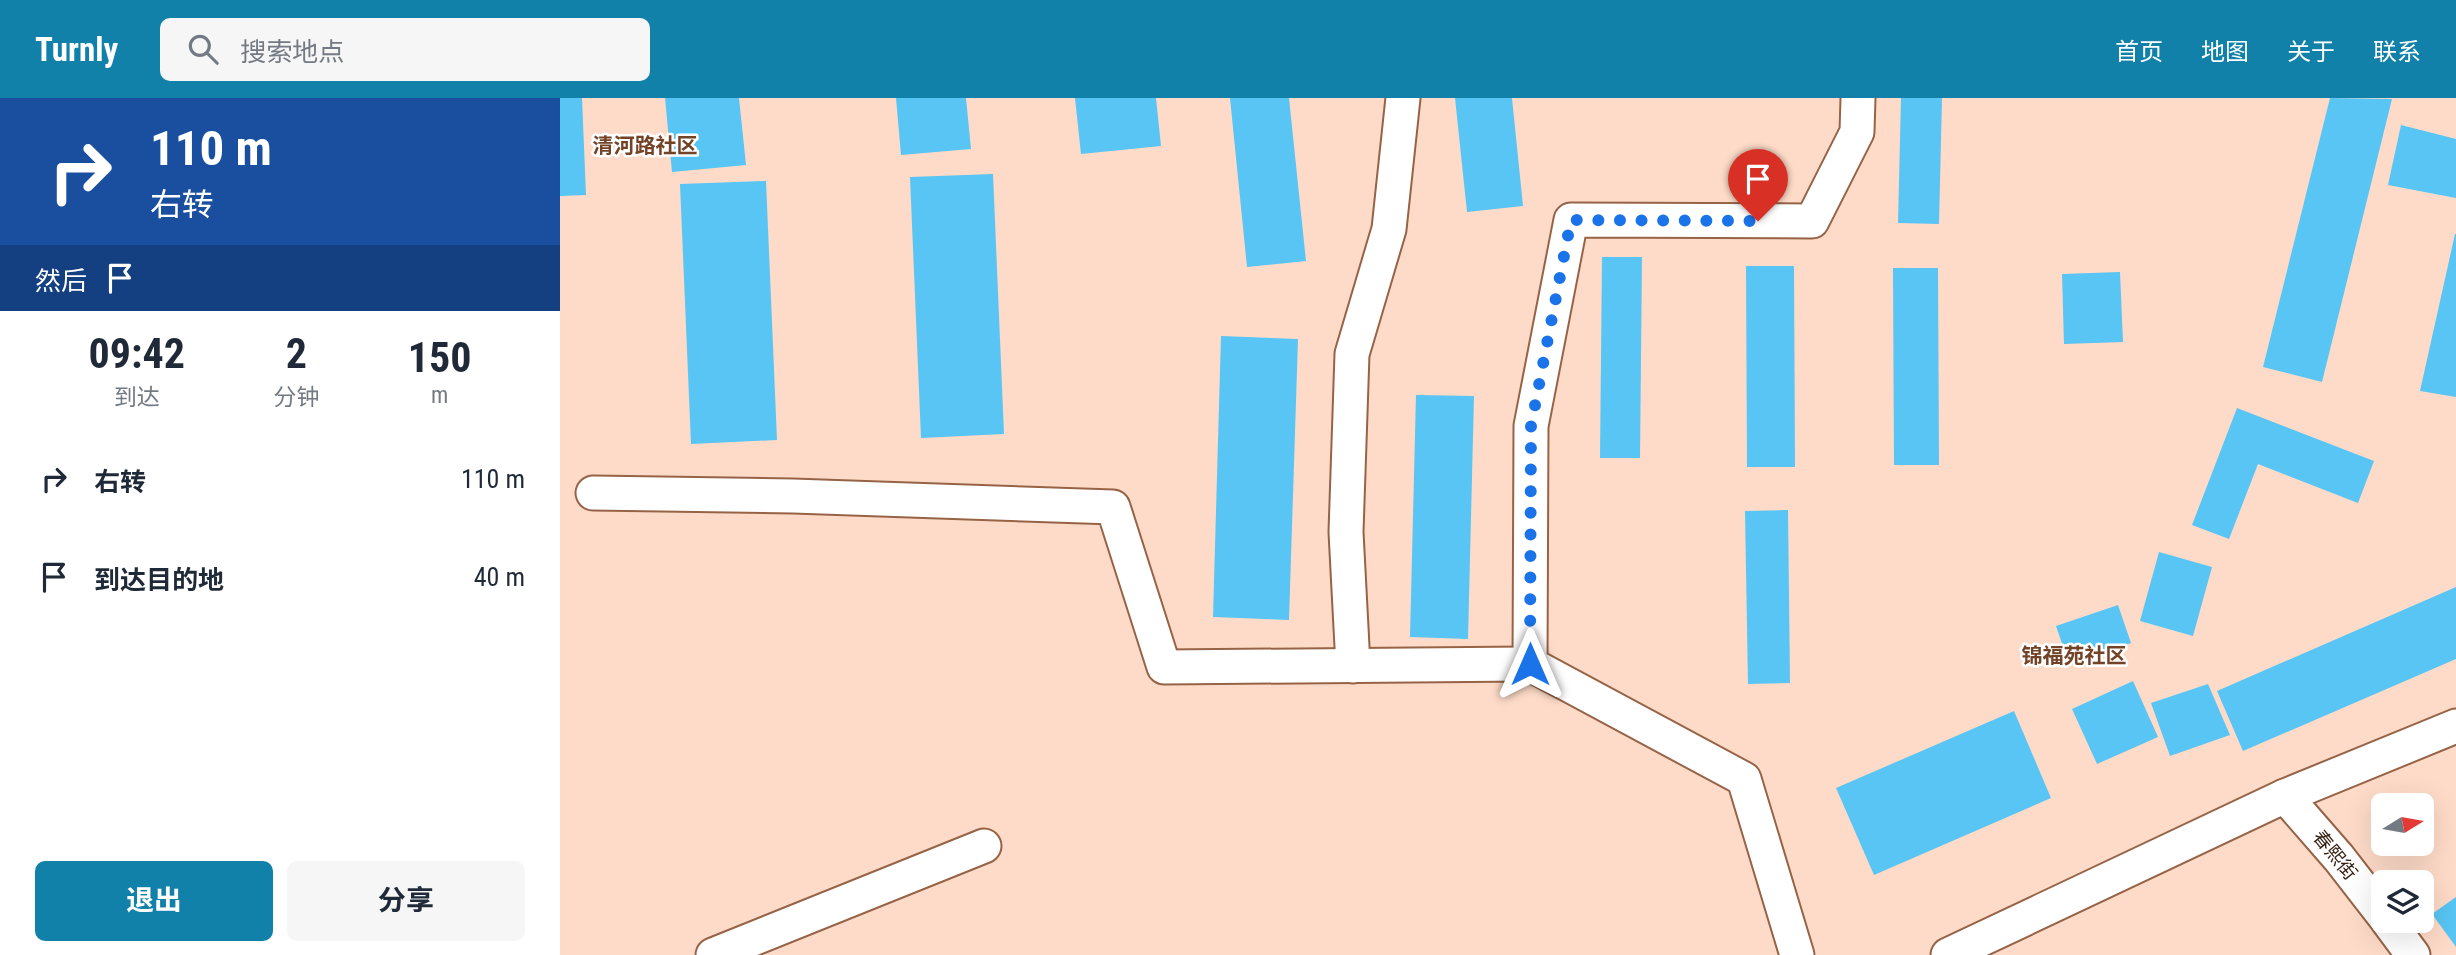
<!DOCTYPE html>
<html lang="zh">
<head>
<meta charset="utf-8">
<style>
  body { margin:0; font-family:"Roboto Condensed","Noto Sans SC",sans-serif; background:#f6f6f7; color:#1f2937; height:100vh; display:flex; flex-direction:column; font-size:26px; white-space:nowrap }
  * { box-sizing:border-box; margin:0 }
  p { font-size:23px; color:#747a83 }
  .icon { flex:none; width:38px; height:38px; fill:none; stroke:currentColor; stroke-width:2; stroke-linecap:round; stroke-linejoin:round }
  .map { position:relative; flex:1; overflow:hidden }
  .side { display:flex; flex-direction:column; background:#fff; width:560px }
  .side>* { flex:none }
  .top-card { background:#1a4fa0; color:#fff; overflow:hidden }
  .needle { width:46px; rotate:79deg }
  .fabs { position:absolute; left:1811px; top:695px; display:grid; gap:14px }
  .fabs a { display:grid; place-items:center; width:63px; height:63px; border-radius:10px; background:#fff; box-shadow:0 7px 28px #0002; font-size:35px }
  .pin { position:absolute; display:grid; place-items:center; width:60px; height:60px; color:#fff; margin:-72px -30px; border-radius:50% 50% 50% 0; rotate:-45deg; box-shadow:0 0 7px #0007 }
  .pin .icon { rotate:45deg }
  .me { position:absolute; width:77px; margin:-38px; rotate:0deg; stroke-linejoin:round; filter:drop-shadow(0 0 5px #0008) }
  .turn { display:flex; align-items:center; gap:24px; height:147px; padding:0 35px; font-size:32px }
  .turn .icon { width:91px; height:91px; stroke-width:2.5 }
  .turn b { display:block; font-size:49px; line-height:60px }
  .then { display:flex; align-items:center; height:66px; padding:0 35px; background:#0003; gap:14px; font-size:26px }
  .eta { display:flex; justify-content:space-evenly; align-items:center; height:119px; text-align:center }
  .eta b { font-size:42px; font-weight:700; line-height:49px }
  .button { display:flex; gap:14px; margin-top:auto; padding:14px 35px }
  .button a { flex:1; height:80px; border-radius:10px; background:#1281a9; color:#fff; font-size:28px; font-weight:700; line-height:80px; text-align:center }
  .button a+a { background:#f6f6f7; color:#1f2937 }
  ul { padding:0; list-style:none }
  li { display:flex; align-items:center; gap:21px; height:98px; padding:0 35px }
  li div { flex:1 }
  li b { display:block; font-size:26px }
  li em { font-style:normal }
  header { display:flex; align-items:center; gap:42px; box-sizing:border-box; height:98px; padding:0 35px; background:#1281a9; color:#fff }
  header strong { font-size:33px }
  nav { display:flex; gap:38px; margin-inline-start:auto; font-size:24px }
  .search { width:490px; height:63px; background:#f6f6f7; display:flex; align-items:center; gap:18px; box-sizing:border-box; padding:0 24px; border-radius:10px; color:#747a83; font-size:26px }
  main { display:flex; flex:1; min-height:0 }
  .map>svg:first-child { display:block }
  .building { fill:#58c5f4 }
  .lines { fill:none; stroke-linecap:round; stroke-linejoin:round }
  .minor-casing { stroke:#966346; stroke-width:37 }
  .minor { stroke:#fff; stroke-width:33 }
  .route { stroke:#1a73e8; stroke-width:12; stroke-dasharray:0 21.6 }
  .labels { text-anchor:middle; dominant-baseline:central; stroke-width:5; stroke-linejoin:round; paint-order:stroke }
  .street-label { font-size:19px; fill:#362115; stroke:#fff }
  .neighbourhood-label { font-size:21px; font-weight:bold; fill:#734327; stroke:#fff }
</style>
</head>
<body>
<header>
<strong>Turnly</strong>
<div class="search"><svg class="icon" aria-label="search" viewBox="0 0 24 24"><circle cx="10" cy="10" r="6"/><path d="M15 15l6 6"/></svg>搜索地点</div>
<nav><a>首页</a><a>地图</a><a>关于</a><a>联系</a></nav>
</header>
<main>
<section class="side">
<div class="top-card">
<div class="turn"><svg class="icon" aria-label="right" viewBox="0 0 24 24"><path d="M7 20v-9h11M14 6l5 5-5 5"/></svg><div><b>110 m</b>右转</div></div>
<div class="then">然后<svg class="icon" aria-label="arrive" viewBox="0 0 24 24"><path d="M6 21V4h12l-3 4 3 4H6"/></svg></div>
</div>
<div class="eta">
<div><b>09:42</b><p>到达</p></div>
<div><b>2</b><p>分钟</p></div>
<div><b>150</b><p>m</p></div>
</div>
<ul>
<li><svg class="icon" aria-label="right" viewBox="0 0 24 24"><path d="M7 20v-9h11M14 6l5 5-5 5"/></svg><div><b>右转</b></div><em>110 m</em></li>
<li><svg class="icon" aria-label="arrive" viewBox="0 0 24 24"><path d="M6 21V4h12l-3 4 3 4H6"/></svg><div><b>到达目的地</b></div><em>40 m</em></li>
</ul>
<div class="button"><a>退出</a><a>分享</a></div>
</section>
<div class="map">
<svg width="1896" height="857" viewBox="0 0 1896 857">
  <rect width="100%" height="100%" fill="#fedbc8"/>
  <!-- building -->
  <g class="building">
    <polygon points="0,0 22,0 26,97 0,98"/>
    <polygon points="105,0 179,0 186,67 112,74"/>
    <polygon points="336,0 406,0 411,51 341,57"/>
    <polygon points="515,0 596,0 601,48 521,56"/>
    <polygon points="670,0 729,0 746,163 687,169"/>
    <polygon points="895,0 952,0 963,108 907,114"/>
    <polygon points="1341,0 1382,0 1379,126 1338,125"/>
    <polygon points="1770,0 1832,1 1762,284 1703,269"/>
    <polygon points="1841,27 1896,41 1896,100 1828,87"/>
    <polygon points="433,76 444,336 361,340 350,79"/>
    <polygon points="206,83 217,342 131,346 120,86"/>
    <polygon points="1895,136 1896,136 1896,299 1860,293"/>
    <polygon points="1042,159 1082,159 1080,360 1040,360"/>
    <polygon points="1186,168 1234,168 1235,369 1187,369"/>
    <polygon points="1333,170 1378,170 1379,367 1334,367"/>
    <polygon points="1560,174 1563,244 1504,246 1502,176"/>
    <polygon points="661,238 738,241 729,522 653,519"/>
    <polygon points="856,297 914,298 908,541 850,539"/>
    <polygon points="1677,310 1814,363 1798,405 1698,366 1669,441 1632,427"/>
    <polygon points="1228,412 1230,585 1188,586 1185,413"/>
    <polygon points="1599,454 1652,469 1633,538 1580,523"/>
    <polygon points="1896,489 1896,561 1683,653 1657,593"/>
    <polygon points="1558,507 1571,545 1509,566 1496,528"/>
    <polygon points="1573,583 1598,639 1537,666 1512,611"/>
    <polygon points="1648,586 1670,637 1610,658 1591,605"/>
    <polygon points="1454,613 1491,700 1314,777 1276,690"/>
    <polygon points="1896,799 1896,849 1872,816"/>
  </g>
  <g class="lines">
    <defs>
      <g id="minor">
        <polyline points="33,395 233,398 553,409 604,569 970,566 1184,681 1237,857"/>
        <polyline points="970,566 971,328 1011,122 1252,123 1297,34 1298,0"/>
        <polyline points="793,568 786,434 792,256 829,131 843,0"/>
        <polyline points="1725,698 1779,760 1824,818"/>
        <polyline points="1827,822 1853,857"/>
        <polyline points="153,857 424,748"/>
        <polyline points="1388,857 1725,698 1896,628"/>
      </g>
    </defs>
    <!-- minor casing -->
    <use href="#minor" class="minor-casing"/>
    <!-- minor -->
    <use href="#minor" class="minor"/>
  </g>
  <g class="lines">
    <!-- route -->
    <polyline class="route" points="970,566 971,328 1011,122 1198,123"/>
  </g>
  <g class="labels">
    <!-- street labels -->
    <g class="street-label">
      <text transform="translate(1775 757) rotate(51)">春熙街</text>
    </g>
    <!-- neighbourhood labels -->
    <g class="neighbourhood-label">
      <text x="85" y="48">清河路社区</text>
      <text x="1514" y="558">锦福苑社区</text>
    </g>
  </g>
</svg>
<div class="fabs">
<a><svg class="needle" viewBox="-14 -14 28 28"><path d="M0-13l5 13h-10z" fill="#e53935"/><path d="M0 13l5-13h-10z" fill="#747a83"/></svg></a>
<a><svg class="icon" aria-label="layers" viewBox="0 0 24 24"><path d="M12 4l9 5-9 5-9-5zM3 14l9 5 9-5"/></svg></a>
</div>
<div class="pin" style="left:1198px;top:123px;background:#d93025"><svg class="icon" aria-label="arrive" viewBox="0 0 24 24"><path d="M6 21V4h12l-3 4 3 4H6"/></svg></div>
<svg class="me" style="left:970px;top:566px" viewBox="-20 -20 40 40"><path d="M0-17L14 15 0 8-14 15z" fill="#1a73e8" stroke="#fff" stroke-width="4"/></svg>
</div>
</main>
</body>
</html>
